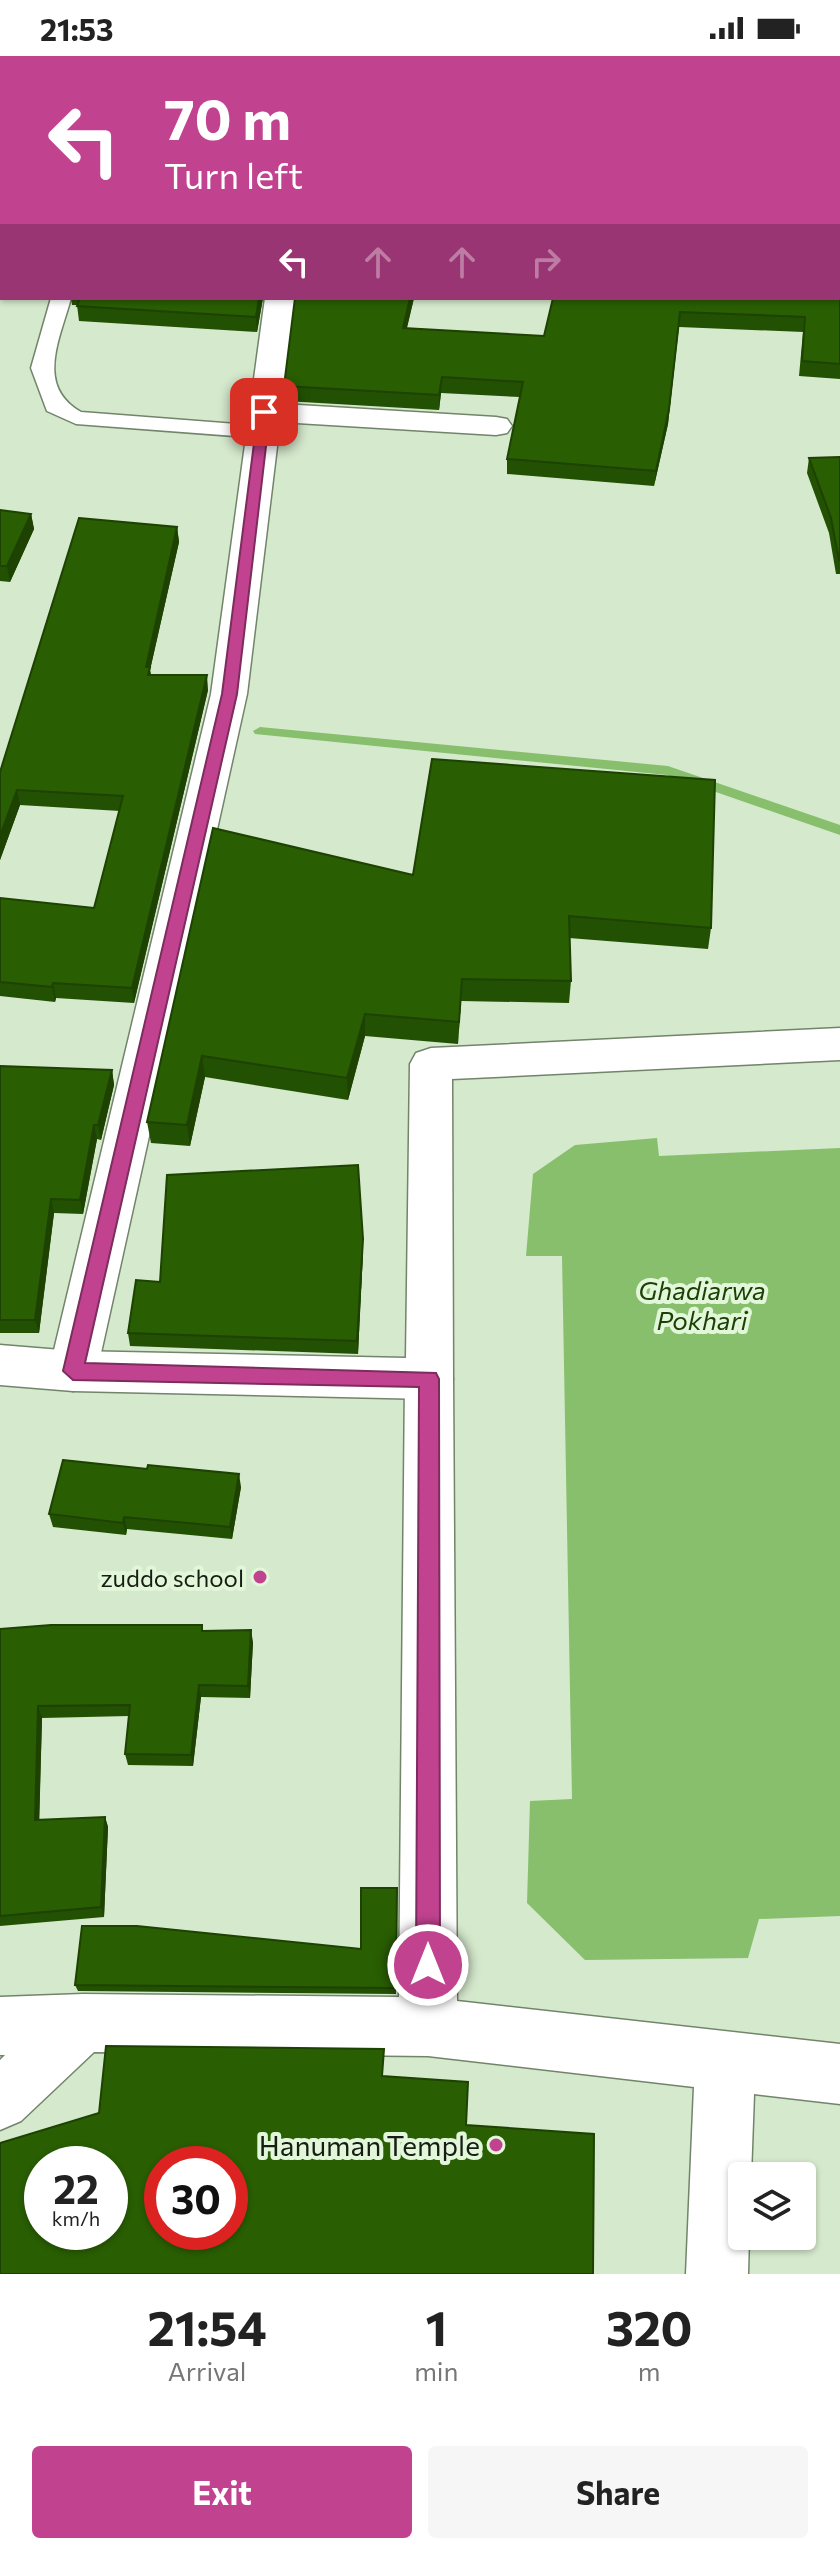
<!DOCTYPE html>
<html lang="en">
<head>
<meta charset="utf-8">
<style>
  body { margin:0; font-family:Commissioner,sans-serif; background:#f6f6f6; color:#222; height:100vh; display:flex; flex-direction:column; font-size:30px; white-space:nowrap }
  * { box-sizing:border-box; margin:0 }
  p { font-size:26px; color:#767676 }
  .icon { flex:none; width:44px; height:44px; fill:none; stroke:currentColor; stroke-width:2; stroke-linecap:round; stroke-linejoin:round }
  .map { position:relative; height:2218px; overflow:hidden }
  .panel { display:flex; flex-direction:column; background:#fff; flex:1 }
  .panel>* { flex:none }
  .banner { position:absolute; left:0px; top:0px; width:840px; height:244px; box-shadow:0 2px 6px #0004; background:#c14390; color:#fff; overflow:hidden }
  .fabs { position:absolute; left:728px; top:2106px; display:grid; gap:16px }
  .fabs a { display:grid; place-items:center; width:88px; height:88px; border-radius:8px; background:#fff; box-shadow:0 2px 6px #0004; font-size:40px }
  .speed { position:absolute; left:24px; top:2090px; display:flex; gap:16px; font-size:40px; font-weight:700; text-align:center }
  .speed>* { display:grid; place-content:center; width:104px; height:104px; border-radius:50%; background:#fff; box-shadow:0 2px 6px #0004; line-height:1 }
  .speed small { font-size:20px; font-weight:400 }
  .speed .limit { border:12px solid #d22; background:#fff; color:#111 }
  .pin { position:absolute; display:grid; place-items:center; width:68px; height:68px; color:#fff; margin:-34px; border-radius:16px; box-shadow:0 4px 12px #0006 }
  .me { position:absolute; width:88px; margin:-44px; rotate:0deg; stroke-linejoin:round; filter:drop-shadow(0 0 6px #0008) }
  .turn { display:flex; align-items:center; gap:28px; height:168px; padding:0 32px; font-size:36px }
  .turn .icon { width:104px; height:104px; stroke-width:2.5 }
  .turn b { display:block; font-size:56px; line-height:68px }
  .lanes { display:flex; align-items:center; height:76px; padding:0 32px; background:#0003; justify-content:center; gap:40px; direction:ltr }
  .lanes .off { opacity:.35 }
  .eta { display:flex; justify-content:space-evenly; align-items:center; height:136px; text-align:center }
  .eta b { font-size:48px; font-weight:700; line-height:56px }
  .button { display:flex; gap:16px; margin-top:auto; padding:16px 32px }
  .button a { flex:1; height:92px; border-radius:8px; background:#c14390; color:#fff; font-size:32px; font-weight:700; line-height:92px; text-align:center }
  .button a+a { background:#f6f6f6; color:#222 }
  .status { display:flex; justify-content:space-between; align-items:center; height:56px; padding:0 40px; background:#fff; direction:ltr }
  .status svg { height:22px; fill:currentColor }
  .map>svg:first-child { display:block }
  .water { fill:#87bf6d }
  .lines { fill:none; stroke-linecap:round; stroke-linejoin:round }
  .stream { fill:#87bf6d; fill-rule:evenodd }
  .lane-casing { stroke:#72846a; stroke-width:3 }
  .street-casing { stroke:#72846a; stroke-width:3 }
  .secondary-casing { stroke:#72846a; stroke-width:3 }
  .primary-casing { stroke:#72846a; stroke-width:3 }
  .lane { fill:#fff; fill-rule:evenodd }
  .street { fill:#fff; fill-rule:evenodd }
  .secondary { fill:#fff; fill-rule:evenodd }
  .primary { fill:#fff; fill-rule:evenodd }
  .wall { fill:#235103 }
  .shaded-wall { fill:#1d4202 }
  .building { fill:#295e03; stroke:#1d4202; stroke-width:2; fill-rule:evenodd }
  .route { fill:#c14390; stroke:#7d2c5e; stroke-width:2 }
  .poi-dot { fill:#c14390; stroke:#e2f7da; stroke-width:3 }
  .labels { text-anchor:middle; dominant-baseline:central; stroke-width:8; stroke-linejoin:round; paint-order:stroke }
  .poi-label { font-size:24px; fill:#161d13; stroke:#e2f7da; text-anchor:end }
  .water-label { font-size:26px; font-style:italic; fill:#1b3f04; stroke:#e2f7da }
  .near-poi-label { font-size:28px; fill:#161d13; stroke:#e2f7da; text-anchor:end }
</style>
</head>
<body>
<div class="status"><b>21:53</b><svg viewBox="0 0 49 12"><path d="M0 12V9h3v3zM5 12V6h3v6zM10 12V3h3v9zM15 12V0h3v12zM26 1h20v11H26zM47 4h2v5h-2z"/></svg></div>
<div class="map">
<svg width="840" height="2218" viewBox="0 0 840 2218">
  <rect width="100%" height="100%" fill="#d5e9cd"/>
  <!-- water -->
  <polygon class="water" points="657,1082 659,1100 840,1092 840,1860 759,1863 748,1902 585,1904 527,1847 530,1745 572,1743 562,1200 526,1200 533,1118 575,1089"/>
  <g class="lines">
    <!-- stream -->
    <polygon class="stream" points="260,671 668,710 840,769 840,779 667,719 255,678 253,675"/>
    <defs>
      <path id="lane" d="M 51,242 L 71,242 C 60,283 35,330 81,356 L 261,370 L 272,376 L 261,382 L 76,368 L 47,355 L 31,312 Z"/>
      <g id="street">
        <polygon points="265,242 295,242 282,348 496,361 507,363 512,370 507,377 496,379 280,366 247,638 97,1315 90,1329 73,1335 56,1329 49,1315 211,638"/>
        <polygon points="429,1303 446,1309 453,1323 457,1945 840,1988 840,2048 754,2038 751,2120 742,2120 742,2180 749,2180 748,2218 686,2218 694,2031 428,2000 94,1996 21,2065 0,2074 0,2004 5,1999 0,1999 0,1941 83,1938 399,1941 405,1323 412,1309"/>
      </g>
      <polygon id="secondary" points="840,972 840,1004 452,1023 453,1323 446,1337 429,1343 73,1335 0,1329 0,1289 73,1295 406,1302 410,1008 416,997 431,992"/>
      <g id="primary">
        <polygon points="0,25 2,26 2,42 0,41"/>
        <rect x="0" y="57" width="2" height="16"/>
      </g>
    </defs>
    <!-- lane casing -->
    <use href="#lane" class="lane-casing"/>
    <!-- street casing -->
    <use href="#street" class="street-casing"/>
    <!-- secondary casing -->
    <use href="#secondary" class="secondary-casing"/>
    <!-- primary casing -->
    <use href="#primary" class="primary-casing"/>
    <!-- lane -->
    <use href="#lane" class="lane"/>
    <!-- street -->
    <use href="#street" class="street"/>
    <!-- secondary -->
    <use href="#secondary" class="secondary"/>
    <!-- primary -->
    <use href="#primary" class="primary"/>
  </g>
  <!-- wall -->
  <g class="wall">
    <polygon points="840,0 840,28 838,28 838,2"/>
    <polygon points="840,32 840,131 838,130"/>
    <rect x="0" y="70" width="2" height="93"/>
    <polygon points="840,135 840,323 799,320 803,276 679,271 668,368 654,430 507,418 507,403 520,341 441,337 439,354 285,345 284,330 295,242 414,242 407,272 544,280"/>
    <polygon points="71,242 263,242 257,276 79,265 77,249 72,249"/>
    <polygon points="840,401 840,518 836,518 829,477 807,417 809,402"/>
    <polygon points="0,454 31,458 34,473 10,526 0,525"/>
    <polygon points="177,471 179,486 150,614 151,619 208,634 134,947 56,942 55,946 0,940 0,842 94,852 120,755 20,749 0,804 0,716"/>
    <polygon points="213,772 413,819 711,872 708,893 569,882 571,925 569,947 461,945 458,988 365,980 348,1044 205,1021 190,1090 151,1087 147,1066"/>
    <polygon points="0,1010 112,1014 114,1029 101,1084 97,1083 83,1158 54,1157 39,1277 0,1277"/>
    <polygon points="363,1196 358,1298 130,1290 128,1277 160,1226"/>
    <polygon points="241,1431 232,1483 127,1473 126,1479 53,1471 49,1458"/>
    <polygon points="0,1573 203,1575 253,1586 250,1642 201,1641 193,1710 128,1709 125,1698 129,1660 42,1662 39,1764 105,1761 108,1771 104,1861 0,1870"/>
    <polygon points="397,1832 396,1938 78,1935 75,1929 361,1893"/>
  </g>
  <!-- shaded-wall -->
  <g class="shaded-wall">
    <polygon points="259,242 263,242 257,276 256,261"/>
    <polygon points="410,242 414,242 403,287 403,272"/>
    <polygon points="680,256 668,368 654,430 656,415"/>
    <polygon points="442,321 441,337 439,354 439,339"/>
    <polygon points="31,458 34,473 10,526 7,510"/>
    <polygon points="177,471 179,486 150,614 152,626 146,611"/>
    <polygon points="207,619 208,634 134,947 132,932"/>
    <polygon points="17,734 20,749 0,804 0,780"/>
    <polygon points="462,923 461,945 458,988 459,966"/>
    <polygon points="53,927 56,942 55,946 52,931"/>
    <polygon points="365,958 365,980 348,1044 347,1022"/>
    <polygon points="202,1000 205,1021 190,1090 187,1069"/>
    <polygon points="112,1014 114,1029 101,1084 98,1069"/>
    <polygon points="94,1069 97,1083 83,1158 80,1144"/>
    <polygon points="51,1143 54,1157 39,1277 35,1264"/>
    <polygon points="363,1183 363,1196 358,1298 357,1285"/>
    <polygon points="239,1418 241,1431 232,1483 230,1471"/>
    <polygon points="124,1461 127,1473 126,1479 123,1467"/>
    <polygon points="251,1574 253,1586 250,1642 248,1630"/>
    <polygon points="199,1629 201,1641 193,1710 191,1699"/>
    <polygon points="38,1650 42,1662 39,1775 35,1764"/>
    <polygon points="105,1761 108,1771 104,1861 101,1851"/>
  </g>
  <!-- building -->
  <g class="building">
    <polygon points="288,0 840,0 840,13 838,13 838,14 838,2 286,2"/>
    <polygon points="838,31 840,32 840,116 838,115 838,120"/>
    <rect x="0" y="70" width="2" height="79"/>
    <polygon points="838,134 840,135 840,308 802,305 805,261 680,256 669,353 656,415 507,403 523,326 442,321 439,339 284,330 295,242 410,242 403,272 544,280 553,242 838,242"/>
    <polygon points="80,242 259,242 256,261 77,250"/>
    <polygon points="840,401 840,504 839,504 831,462 809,402"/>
    <polygon points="0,454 31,458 7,510 0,510"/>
    <polygon points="79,462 177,471 146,611 150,611 148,619 207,619 132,932 53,927 52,931 0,926 0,842 94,852 123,740 17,734 0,780 0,716"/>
    <polygon points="432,703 715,724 711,872 569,860 571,925 462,923 459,966 365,958 347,1022 202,1000 187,1069 147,1066 213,772 413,819"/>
    <polygon points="0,1010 112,1014 98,1069 94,1069 80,1144 51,1143 35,1264 0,1264"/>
    <polygon points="358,1109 363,1183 357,1285 128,1277 136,1224 160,1226 167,1119"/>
    <polygon points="63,1404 147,1413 148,1409 239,1418 230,1471 124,1461 123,1467 49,1458"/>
    <polygon points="51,1569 202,1569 202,1575 251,1574 248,1630 199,1629 191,1699 125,1698 130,1649 38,1650 35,1764 105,1761 101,1851 0,1860 0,1573"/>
    <polygon points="361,1832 397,1832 396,1932 75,1929 82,1870 137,1870 361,1893"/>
    <path d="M 106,1990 L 384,1993 L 382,2020 L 468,2026 L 466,2069 L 594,2078 L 593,2218 L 0,2218 L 0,2087 L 99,2057 ZM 42,2108 L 110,2108 L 110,2176 L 42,2176 ZM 162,2108 L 230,2108 L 230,2176 L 162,2176 Z"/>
  </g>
  <!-- route -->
  <polygon class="route" points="264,352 270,356 237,638 85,1307 436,1317 439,1323 440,1909 436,1917 428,1921 419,1917 416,1909 419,1331 73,1324 63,1315 222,638 258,356"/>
  <!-- markers -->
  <g class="poi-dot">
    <circle cx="260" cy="1521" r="8"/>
    <circle cx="496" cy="2089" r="8"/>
  </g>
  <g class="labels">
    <!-- poi labels -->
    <g class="poi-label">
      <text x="244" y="1521">zuddo school</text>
    </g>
    <!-- water labels -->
    <g class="water-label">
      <text x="702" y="1233">Ghadiarwa<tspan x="702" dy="30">Pokhari</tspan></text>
    </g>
    <!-- near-poi labels -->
    <g class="near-poi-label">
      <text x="480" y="2089">Hanuman Temple</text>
    </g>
  </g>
</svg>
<div class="fabs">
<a><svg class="icon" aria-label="layers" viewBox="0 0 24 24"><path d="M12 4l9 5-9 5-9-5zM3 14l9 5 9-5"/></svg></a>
</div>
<div class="speed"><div>22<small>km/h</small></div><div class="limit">30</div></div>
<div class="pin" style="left:264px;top:356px;background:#d93025"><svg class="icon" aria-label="arrive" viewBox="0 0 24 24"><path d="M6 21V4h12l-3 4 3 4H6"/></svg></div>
<svg class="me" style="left:428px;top:1909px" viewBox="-20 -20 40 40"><circle r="17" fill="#c14390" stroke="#fff" stroke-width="3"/><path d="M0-11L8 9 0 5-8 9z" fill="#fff"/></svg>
<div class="banner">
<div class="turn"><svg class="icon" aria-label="left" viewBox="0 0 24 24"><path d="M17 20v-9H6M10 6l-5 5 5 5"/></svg><div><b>70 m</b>Turn left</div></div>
<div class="lanes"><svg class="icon" aria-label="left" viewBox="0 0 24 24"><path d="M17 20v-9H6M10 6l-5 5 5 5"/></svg><svg class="icon off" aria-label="ahead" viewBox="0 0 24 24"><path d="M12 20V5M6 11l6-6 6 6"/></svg><svg class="icon off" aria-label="ahead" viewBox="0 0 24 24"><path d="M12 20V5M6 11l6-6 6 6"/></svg><svg class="icon off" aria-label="right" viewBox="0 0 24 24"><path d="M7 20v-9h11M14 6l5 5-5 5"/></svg></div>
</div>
</div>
<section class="panel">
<div class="eta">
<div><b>21:54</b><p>Arrival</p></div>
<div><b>1</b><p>min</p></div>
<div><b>320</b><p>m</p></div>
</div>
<div class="button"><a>Exit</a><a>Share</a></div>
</section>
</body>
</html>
